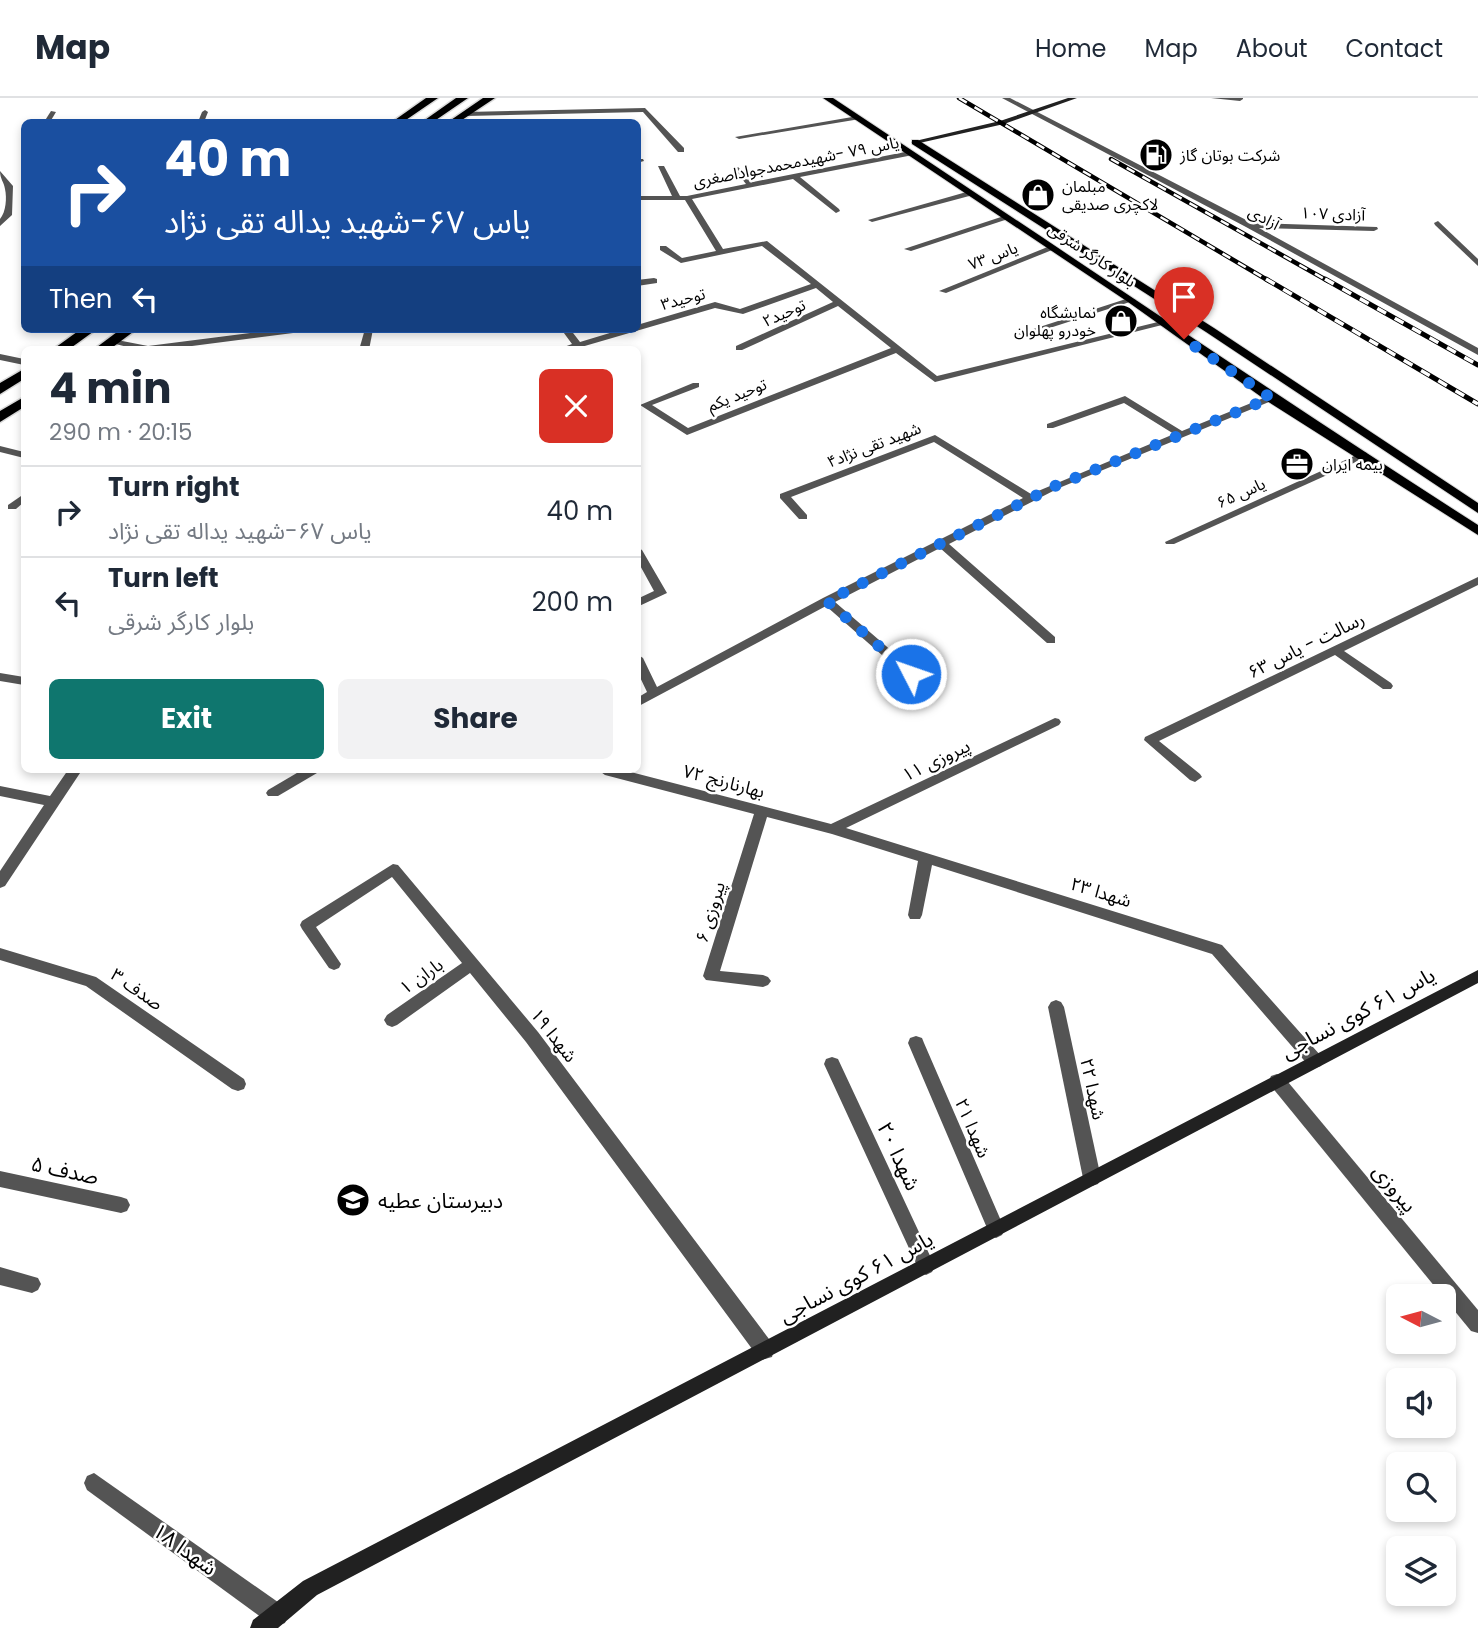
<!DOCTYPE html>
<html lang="en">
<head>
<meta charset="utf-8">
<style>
  body { margin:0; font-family:Poppins,"Noto Sans Arabic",sans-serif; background:#f2f2f3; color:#1f2937; height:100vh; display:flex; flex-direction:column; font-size:26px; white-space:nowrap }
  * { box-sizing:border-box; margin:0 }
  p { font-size:23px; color:#747a83 }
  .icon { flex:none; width:38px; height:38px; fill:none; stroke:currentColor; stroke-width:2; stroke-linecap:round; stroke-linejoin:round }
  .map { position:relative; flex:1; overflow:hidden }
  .side { position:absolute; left:21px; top:248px; width:620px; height:427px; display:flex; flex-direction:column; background:#fff; border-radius:10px; box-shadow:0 4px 10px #0003 }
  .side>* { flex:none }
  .top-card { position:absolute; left:21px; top:21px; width:620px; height:214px; border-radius:10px; box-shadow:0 4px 10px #0003; background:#1a4fa0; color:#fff; overflow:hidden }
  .needle { width:46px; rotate:276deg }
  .buttons { position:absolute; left:1386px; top:1186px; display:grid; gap:14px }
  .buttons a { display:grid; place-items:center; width:70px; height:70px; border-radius:10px; background:#fff; box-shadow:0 4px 10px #0003; font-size:35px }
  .pin { position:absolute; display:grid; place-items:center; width:60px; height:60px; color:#fff; margin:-72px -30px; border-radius:50% 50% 50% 0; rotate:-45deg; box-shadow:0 0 7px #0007 }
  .pin .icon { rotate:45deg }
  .me { position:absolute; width:77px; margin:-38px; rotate:311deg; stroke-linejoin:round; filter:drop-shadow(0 0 5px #0008) }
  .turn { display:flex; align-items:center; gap:24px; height:147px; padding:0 28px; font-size:32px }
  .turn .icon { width:91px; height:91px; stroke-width:2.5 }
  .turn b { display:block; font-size:49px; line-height:60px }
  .then { display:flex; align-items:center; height:66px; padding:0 28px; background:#0003; gap:14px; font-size:26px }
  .round { display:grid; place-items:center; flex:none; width:74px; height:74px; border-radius:10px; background:#f2f2f3 }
  .overview { display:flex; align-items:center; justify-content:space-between; height:119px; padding:0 28px }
  h1 { font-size:42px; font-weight:700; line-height:52px }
  .primary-button { display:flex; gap:14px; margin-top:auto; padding:14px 28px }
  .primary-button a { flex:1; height:80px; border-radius:10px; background:#0f766e; color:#fff; font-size:28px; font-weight:700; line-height:80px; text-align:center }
  .primary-button a+a { background:#f2f2f3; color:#1f2937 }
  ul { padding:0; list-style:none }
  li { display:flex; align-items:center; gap:21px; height:91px; padding:0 28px; border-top:2px solid #e0e1e3 }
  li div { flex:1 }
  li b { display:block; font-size:26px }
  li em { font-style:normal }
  header { display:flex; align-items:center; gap:42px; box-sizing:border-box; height:98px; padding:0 35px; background:#fff; border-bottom:2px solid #e0e1e3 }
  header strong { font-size:33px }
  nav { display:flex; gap:38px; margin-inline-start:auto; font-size:24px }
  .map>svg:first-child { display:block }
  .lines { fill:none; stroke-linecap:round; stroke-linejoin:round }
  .primary-casing { stroke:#dbdbdb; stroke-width:2 }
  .highway-casing { stroke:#dbdbdb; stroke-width:3 }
  .street { fill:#545454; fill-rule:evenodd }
  .secondary { fill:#212121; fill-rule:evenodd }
  .primary { fill:#000; fill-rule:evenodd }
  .highway { fill:#000; fill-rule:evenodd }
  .rail-far1-casing { stroke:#000; stroke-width:4.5 }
  .rail-casing { stroke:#000; stroke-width:5 }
  .rail-far1 { stroke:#fff; stroke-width:2.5; stroke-dasharray:9; stroke-linecap:butt }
  .rail { stroke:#fff; stroke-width:3.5; stroke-dasharray:10; stroke-linecap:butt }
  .route { stroke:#1a73e8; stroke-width:12; stroke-dasharray:0 21.6 }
  .labels { text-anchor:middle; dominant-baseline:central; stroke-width:5; stroke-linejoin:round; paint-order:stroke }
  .far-poi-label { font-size:16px; fill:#000; stroke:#fff; text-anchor:start }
  .far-street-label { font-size:16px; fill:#000; stroke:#fff }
  .street-label { font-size:18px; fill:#000; stroke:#fff }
  .near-street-label { font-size:21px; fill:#000; stroke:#fff }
  .near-poi-label { font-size:21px; fill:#000; stroke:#fff; text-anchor:start }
</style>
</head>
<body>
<header>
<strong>Map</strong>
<nav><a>Home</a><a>Map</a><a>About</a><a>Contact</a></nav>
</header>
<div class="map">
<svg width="1478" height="1530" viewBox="0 0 1478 1530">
  <rect width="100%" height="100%" fill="#fff"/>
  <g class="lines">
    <defs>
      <g id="primary">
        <path d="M 823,0 L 833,0 C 1048,142 1261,288 1478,427 L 1478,437 L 1267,303 L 1128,204 Z"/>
        <polygon points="912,42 918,42 1214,230 1478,405 1478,415 1206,234 912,46"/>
      </g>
      <g id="highway">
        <polygon points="426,0 438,0 403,24 392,24"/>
        <polygon points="456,0 468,0 433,24 422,24"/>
        <polygon points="483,0 495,0 459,24 448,24"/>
        <polygon points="81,231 97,231 68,252 52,252"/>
        <polygon points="121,231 137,231 109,252 93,252"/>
        <polygon points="24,271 24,281 0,296 0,285"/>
        <polygon points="24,299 24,309 0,324 0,313"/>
      </g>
    </defs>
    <!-- primary casing -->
    <use href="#primary" class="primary-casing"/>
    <!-- highway casing -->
    <use href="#highway" class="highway-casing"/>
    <!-- street -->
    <g class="street">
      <polygon points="1002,0 1010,0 1252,125 1377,129 1378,131 1374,133 1259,130 1478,250 1478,257 1246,129"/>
      <polygon points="1211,0 1243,0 1243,1 1240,3"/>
      <polygon points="645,10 684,50 684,54 678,54 643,14 466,18 463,16 466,14"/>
      <polygon points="205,12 208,14 204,24 198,24 202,14"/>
      <polygon points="51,13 56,14 50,24 44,24"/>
      <polygon points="858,18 860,21 739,41 735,39"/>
      <polygon points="910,53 913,57 800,79 839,111 840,113 836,115 793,81 692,101 723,151 767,143 937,278 1162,223 1166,226 935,284 896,255 687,337 640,307 693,285 699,285 699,289 652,307 688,330 891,250 838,208 742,252 736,252 736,248 833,204 816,190 743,216 715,210 571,252 556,252 572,246 561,231 570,231 580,244 623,231 637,231 637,227 715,204 740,211 811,186 762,148 681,165 660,152 660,148 666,148 682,160 716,153 685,102 637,102 637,98 672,98 658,68 664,68 680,98 687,98 746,86 734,71 738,69 753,84"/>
      <polygon points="637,61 643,61 644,63 637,65"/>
      <path d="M 0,73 L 13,88 L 12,117 L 0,128 L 0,121 C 6,114 7,100 5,91 C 4,84 0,81 0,73 Z"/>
      <polygon points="970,93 974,95 973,97 872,124 868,122"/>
      <polygon points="1004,118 1011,120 911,153 904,151"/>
      <polygon points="1438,123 1478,161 1478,168 1435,127 1434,125"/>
      <polygon points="1050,148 1057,150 946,195 939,193"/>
      <polygon points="654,180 657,181 657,185 637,188 637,182"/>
      <polygon points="1129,200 1136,202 1025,238 1018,236"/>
      <polygon points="281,231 305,231 301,234 161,252 139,252 108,244 112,241 148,248"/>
      <polygon points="365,231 373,231 369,252 359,252"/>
      <polygon points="0,256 24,261 24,267 0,262"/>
      <polygon points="1271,297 1276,300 1274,302 1059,390 949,446 1055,539 1055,545 1047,545 940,450 835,504 915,573 917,576 915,579 907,579 826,508 637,609 637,600 647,594 637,573 637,556 643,560 657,589 823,500 1023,400 934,344 791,399 807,417 807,421 799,421 780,400 780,396 935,337 1031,396 1174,336 1124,305 1053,330 1047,330 1047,326 1125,298 1182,333"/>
      <polygon points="0,348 24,354 24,360 0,354"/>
      <polygon points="1363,354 1367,355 1367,359 1174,446 1166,446 1165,444"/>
      <polygon points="24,396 24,404 16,411 8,411 8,407"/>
      <polygon points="637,449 642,452 667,495 637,509 637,501 654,493 637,462"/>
      <polygon points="1478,479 1478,487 1344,553 1391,585 1393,588 1391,591 1383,591 1335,557 1159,643 1200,676 1202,679 1195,684 1190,682 1144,642 1145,639"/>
      <polygon points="0,575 24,579 24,587 0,583"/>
      <polygon points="1055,620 1059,621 1061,624 1059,627 846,730 1222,847 1321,958 1323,963 1321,968 1315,970 1309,968 1212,856 932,767 922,817 920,821 910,821 908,817 918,763 832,736 767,719 720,873 763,877 768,879 771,883 768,887 763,889 706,882 703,878 754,716 605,677 598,672 623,672 831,726"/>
      <polygon points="68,672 82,672 5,788 0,790 0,773 44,707 0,698 0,688 50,698"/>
      <polygon points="302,672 319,672 317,675 278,698 268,698 266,695 268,692"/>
      <polygon points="393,766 398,767 538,934 772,1245 774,1252 772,1259 765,1261 758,1259 526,944 470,875 397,927 392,929 387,927 384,922 387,917 462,865 392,779 316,829 341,866 339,870 334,872 329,870 302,831 300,827 302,823"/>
      <polygon points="0,850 96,879 244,981 246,986 244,991 238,993 232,991 86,888 0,862"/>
      <polygon points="1056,902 1061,904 1064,909 1101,1080 1098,1086 1092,1088 1086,1086 1083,1080 1048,909 1051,904"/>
      <polygon points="916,938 922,940 924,945 1002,1125 1005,1131 1002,1137 996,1140 990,1137 908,945 910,940"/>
      <polygon points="832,959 838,961 932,1162 935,1168 932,1174 926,1177 920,1174 824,966 826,961"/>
      <polygon points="1277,976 1283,978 1478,1212 1478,1235 1471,1233 1271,988 1269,983 1271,978"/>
      <polygon points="0,1073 121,1099 127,1101 130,1107 127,1113 121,1115 0,1089"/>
      <polygon points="0,1169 38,1180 41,1186 38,1192 32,1195 0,1187"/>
      <polygon points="94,1375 285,1509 288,1517 285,1525 277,1528 269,1525 87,1392 84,1385 87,1378"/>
    </g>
    <!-- secondary -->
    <g class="secondary">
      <polygon points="1068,0 1077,0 1004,26 915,46 911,44 1000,23"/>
      <polygon points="1478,872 1478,885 317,1497 278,1530 250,1530 253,1522 303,1483"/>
    </g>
    <!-- primary -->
    <use href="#primary" class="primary"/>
    <!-- highway -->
    <use href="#highway" class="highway"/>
    <defs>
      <g id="rail-far1">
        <polyline points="959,0 1269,183"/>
        <polyline points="1111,61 1328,183"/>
      </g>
      <g id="rail">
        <polyline points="1266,181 1478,306"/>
        <polyline points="1325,181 1478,267"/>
      </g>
    </defs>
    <!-- rail-far1 casing -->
    <use href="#rail-far1" class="rail-far1-casing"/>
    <!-- rail casing -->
    <use href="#rail" class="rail-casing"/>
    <!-- rail-far1 -->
    <use href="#rail-far1" class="rail-far1"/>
    <!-- rail -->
    <use href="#rail" class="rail"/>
  </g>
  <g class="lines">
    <!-- route -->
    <polyline class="route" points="911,576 827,503 1055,388 1271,300 1184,241"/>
  </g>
  <!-- icons -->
  <defs>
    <symbol id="fuel-disc" viewBox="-11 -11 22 22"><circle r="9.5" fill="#000" stroke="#fff"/><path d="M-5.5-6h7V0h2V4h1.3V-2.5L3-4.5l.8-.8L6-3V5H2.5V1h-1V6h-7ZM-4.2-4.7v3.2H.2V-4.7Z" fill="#fff"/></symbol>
    <symbol id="shop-disc" viewBox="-11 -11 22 22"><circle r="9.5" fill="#000" stroke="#fff"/><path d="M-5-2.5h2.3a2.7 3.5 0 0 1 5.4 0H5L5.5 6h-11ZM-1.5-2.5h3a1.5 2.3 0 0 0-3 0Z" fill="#fff"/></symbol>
    <symbol id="office-disc" viewBox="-11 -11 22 22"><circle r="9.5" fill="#000" stroke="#fff"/><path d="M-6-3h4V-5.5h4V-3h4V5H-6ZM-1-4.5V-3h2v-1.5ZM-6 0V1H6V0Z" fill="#fff"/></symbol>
    <symbol id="school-disc" viewBox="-11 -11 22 22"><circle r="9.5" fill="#000" stroke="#fff"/><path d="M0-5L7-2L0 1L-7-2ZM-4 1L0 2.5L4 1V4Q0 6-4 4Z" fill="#fff"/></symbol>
  </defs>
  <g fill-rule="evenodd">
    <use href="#fuel-disc" x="1137" y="38" width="38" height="38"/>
    <use href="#shop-disc" x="1019" y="78" width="38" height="38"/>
    <use href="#shop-disc" x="1102" y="204" width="38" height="38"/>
    <use href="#office-disc" x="1278" y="347" width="38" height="38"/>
    <use href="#school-disc" x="334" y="1083" width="38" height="38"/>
  </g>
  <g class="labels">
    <!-- far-poi labels -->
    <g class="far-poi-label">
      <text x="1180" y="57">شرکت بوتان گاز</text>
      <text x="1062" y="88">مبلمان<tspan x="1062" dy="18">لاکچری صدیقی</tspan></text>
      <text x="1096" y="214" text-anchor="end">نمایشگاه<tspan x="1096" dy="18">خودرو پهلوان</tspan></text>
      <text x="1322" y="366">بیمه ایران</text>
    </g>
    <!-- far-street labels -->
    <g class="far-street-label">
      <text transform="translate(796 64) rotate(-11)">یاس ۷۹ -شهیدمحمدجواداصغری</text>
      <text transform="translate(1333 116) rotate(2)">آزادی ۱۰۷</text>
      <text transform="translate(1264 120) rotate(28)">آزادی</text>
      <text transform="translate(1092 157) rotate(34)">بلوار کارگر شرقی</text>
      <text transform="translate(993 158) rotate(-21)">یاس ۷۳</text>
      <text transform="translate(683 201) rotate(-15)">توحید۳</text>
      <text transform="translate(784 215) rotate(-24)">توحید۲</text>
      <text transform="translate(737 297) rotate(-22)">توحید یکم</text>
      <text transform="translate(874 347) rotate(-21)">شهید تقی نژاد۴</text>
      <text transform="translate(1241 395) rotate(-24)">یاس ۶۵</text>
    </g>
    <!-- street labels -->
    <g class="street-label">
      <text transform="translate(1306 547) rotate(-26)">رسالت - یاس ۶۳</text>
      <text transform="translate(936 662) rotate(-26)">پیروزی ۱۱</text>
      <text transform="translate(724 683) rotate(15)">بهارنارنج ۷۲</text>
      <text transform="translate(1101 794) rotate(17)">شهدا ۲۳</text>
      <text transform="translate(710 814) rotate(-73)">پیروزی ۶</text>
      <text transform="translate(421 878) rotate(-35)">باران ۱</text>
      <text transform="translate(137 891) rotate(35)">صدف ۳</text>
      <text transform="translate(554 937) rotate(52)">شهدا ۱۹</text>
      <text transform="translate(1093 991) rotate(78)">شهدا ۲۲</text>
      <text transform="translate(973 1030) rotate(67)">شهدا ۲۱</text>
    </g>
    <!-- near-street labels -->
    <g class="near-street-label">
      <text transform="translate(1358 915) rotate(-28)">یاس ۶۱ کوی نساجی</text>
      <text transform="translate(899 1058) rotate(65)">شهدا ۲۰</text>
      <text transform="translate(65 1072) rotate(12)">صدف ۵</text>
      <text transform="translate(1395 1090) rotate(50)">پیروزی</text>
      <text transform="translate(856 1179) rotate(-28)">یاس ۶۱ کوی نساجی</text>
      <text transform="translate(185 1451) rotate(36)">شهدا ۱۸</text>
    </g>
    <!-- near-poi labels -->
    <g class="near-poi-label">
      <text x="378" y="1102">دبیرستان عطیه</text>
    </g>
  </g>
</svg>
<div class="buttons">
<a><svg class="needle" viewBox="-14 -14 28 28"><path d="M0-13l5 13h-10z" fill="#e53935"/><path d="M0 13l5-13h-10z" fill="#747a83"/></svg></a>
<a><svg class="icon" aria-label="sound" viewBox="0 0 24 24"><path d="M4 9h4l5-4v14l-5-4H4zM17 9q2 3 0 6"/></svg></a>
<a><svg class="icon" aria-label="search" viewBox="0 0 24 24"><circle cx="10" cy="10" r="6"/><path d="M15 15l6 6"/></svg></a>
<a><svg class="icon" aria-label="layers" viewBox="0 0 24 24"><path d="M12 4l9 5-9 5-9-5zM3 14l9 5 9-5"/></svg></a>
</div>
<div class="pin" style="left:1184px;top:241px;background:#d93025"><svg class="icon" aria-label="arrive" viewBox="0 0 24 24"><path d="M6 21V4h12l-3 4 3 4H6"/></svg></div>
<svg class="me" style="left:911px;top:576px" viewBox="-20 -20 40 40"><circle r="17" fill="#1a73e8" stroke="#fff" stroke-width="3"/><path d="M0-11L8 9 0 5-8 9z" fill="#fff"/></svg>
<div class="top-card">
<div class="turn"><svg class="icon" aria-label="right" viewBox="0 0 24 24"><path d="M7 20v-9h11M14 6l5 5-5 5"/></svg><div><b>40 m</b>یاس ۶۷-شهید یداله تقی نژاد</div></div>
<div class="then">Then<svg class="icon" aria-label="left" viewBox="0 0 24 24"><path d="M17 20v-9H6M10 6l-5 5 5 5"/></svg></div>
</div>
<section class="side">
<div class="overview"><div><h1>4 min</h1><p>290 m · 20:15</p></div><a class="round" style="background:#d93025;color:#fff"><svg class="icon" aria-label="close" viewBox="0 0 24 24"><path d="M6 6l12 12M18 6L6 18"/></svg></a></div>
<ul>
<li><svg class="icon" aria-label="right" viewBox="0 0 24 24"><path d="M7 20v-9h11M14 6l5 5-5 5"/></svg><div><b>Turn right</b><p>یاس ۶۷-شهید یداله تقی نژاد</p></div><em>40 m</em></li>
<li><svg class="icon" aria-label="left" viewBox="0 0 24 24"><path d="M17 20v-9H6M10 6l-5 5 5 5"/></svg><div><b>Turn left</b><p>بلوار کارگر شرقی</p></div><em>200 m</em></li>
</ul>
<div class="primary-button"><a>Exit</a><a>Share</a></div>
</section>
</div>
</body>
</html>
